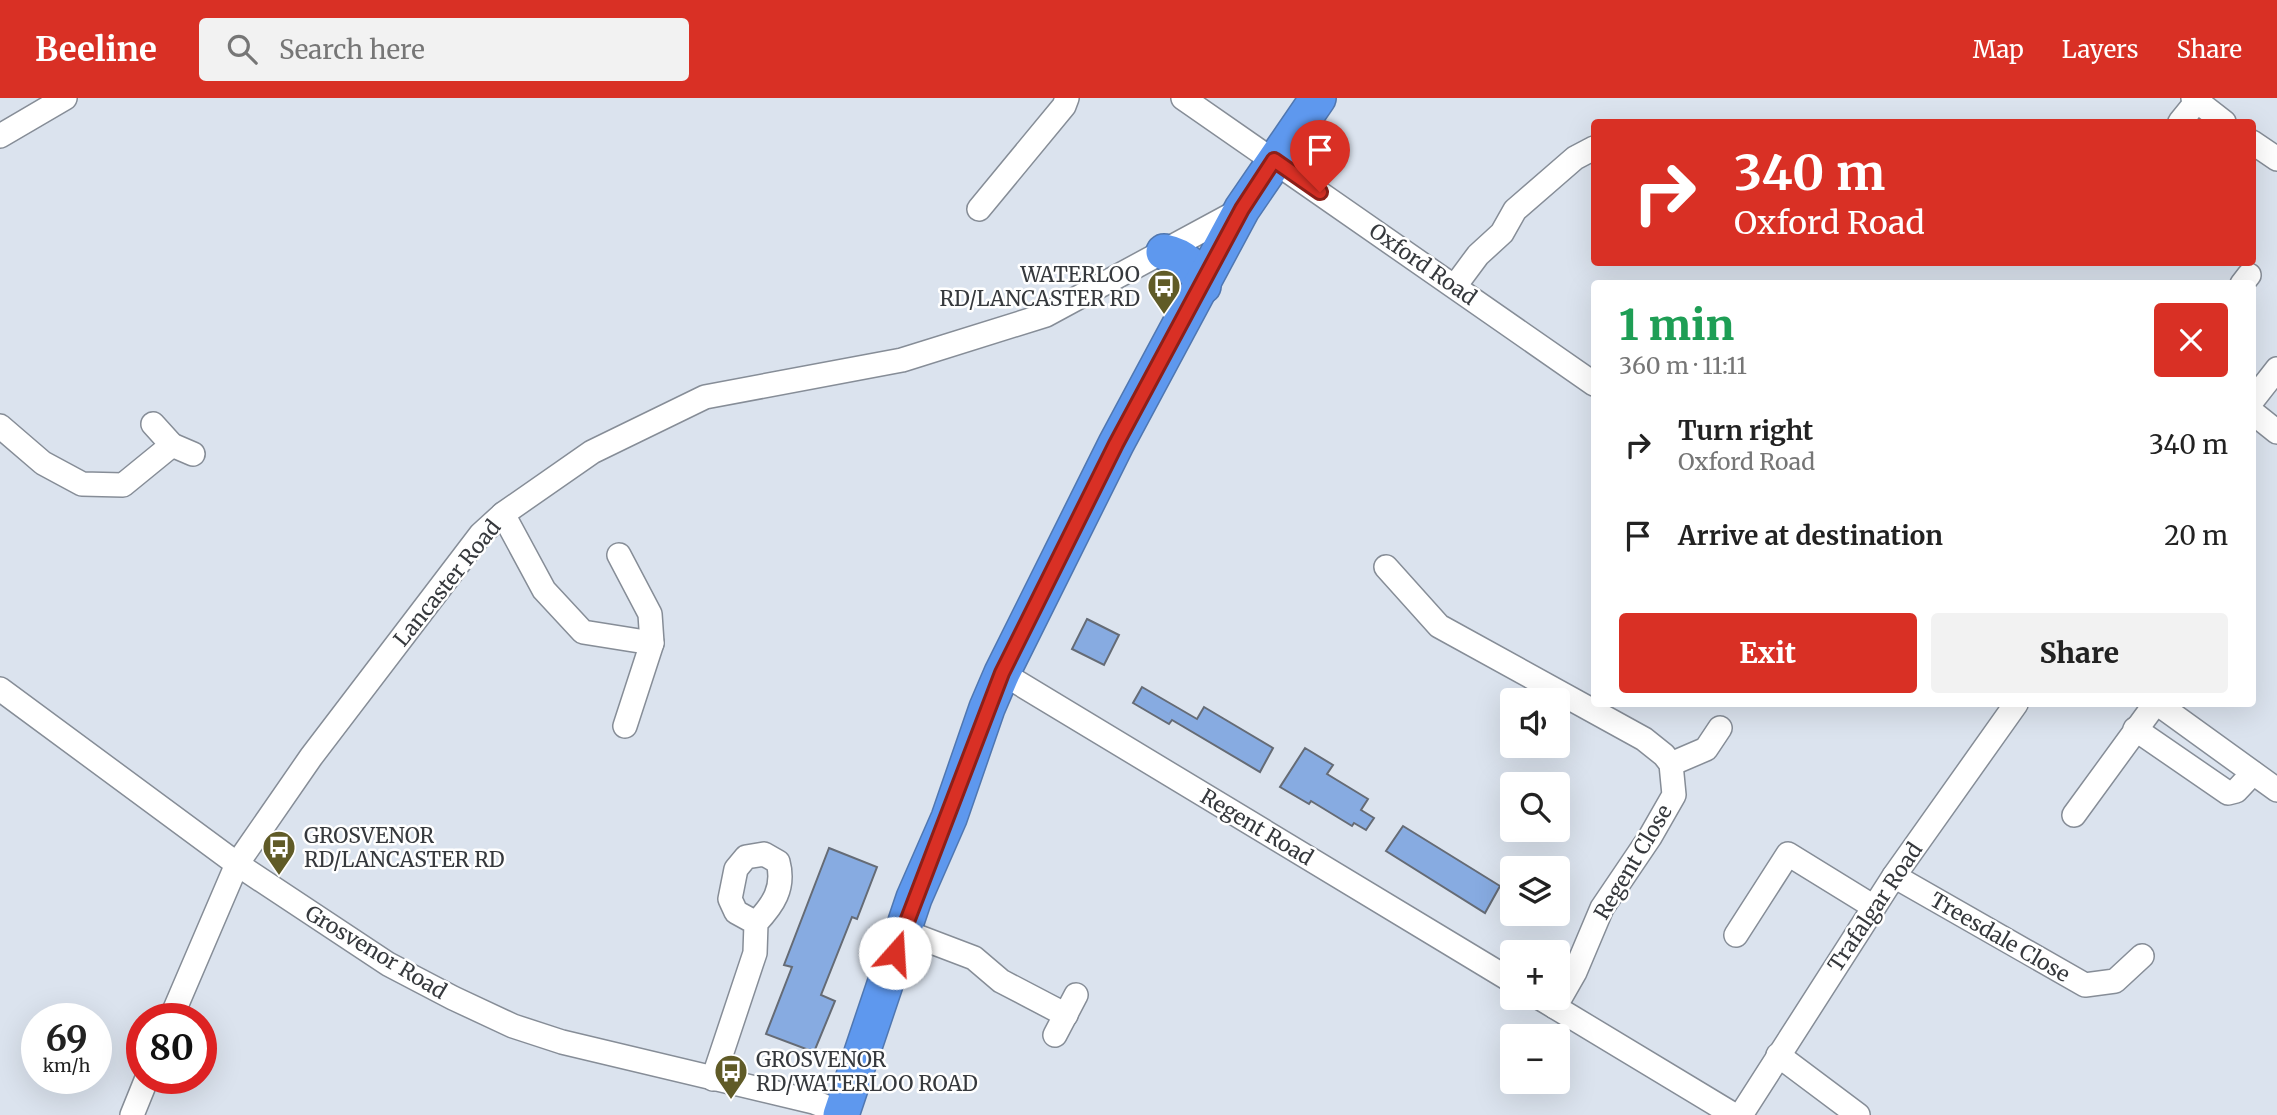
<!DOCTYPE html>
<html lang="en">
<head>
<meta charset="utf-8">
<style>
  body { margin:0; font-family:Merriweather,serif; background:#f2f2f2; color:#222; height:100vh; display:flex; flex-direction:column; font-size:26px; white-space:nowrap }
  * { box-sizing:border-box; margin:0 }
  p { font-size:23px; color:#767676 }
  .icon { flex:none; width:38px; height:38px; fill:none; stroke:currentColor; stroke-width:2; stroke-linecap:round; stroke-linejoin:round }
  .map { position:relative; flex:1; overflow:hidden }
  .drawer { position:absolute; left:1591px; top:182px; width:665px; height:427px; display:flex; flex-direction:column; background:#fff; border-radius:7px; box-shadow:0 7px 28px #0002 }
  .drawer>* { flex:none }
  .banner { position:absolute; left:1591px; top:21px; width:665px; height:147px; border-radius:7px; box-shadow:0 7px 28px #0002; background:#d93025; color:#fff; overflow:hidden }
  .controls { position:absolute; left:1500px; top:590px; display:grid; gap:14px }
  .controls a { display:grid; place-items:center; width:70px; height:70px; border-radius:7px; background:#fff; box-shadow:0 7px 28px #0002; font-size:35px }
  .speed { position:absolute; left:21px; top:905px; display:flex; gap:14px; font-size:35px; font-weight:700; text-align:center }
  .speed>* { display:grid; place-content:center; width:91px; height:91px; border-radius:50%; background:#fff; box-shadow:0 7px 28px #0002; line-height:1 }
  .speed small { font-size:18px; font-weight:400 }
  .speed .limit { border:10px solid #d22; background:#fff; color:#111 }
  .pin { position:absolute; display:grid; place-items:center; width:60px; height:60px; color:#fff; margin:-72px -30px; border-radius:50% 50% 50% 0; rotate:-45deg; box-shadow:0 0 7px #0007 }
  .pin .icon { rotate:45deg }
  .me { position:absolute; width:77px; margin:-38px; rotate:19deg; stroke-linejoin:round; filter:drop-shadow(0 0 5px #0008) }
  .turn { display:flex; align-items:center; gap:24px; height:147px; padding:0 28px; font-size:32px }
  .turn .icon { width:91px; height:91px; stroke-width:2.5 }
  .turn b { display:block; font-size:49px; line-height:60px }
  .round { display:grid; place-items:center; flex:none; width:74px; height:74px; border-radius:7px; background:#f2f2f2 }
  .overview { display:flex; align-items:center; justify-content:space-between; height:119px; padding:0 28px }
  h1 { font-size:42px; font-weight:800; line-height:52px; color:#1e9e55 }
  .cta { display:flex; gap:14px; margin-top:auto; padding:14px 28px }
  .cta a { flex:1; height:80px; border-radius:7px; background:#d93025; color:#fff; font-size:28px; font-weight:800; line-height:80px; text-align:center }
  .cta a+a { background:#f2f2f2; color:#222 }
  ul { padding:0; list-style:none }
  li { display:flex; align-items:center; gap:21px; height:91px; padding:0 28px }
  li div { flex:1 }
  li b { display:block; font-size:26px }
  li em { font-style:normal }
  header { display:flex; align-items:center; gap:42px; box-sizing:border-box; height:98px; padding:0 35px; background:#d93025; color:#fff }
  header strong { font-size:33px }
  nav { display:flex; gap:38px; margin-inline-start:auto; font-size:24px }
  .search { width:490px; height:63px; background:#f2f2f2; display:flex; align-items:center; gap:18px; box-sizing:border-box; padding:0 24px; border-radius:7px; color:#767676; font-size:26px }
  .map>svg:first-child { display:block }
  .building { fill:#87abe1; stroke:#656b75; stroke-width:2 }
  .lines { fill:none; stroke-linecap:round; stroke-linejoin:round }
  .minor-casing { stroke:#868d97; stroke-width:26 }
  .highway-casing { stroke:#5077b0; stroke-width:38 }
  .minor { stroke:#fff; stroke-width:23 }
  .highway { stroke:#5e98ee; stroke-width:35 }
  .route-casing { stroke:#8d1f18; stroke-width:18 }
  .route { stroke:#d93025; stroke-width:12 }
  .labels { text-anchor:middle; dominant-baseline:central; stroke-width:5; stroke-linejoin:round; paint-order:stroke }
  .street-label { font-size:21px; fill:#36393d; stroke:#fff }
  .poi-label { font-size:21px; fill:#36393d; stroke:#fff; text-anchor:start }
</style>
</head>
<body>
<header>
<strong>Beeline</strong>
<div class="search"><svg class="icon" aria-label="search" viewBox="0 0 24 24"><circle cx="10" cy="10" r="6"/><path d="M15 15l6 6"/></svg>Search here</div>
<nav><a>Map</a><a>Layers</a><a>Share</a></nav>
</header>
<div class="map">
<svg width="2277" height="1017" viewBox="0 0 2277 1017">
  <rect width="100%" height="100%" fill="#dbe3ee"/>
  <!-- building -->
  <g class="building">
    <polygon points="1087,521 1119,537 1104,567 1072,551"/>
    <polygon points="1142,589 1197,621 1204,609 1273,650 1260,674 1172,622 1169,626 1133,605"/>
    <polygon points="1305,650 1333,667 1327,676 1368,701 1361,712 1374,720 1366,732 1354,725 1352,728 1311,703 1309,706 1280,689"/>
    <polygon points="1403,728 1500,788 1485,815 1386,753"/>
    <polygon points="829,750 877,769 857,821 852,819 821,897 835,903 814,954 766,936 792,869 784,867"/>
  </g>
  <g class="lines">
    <defs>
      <g id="minor">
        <polyline points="1183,0 1594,286"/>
        <polyline points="2193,0 2224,24"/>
        <polyline points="2180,24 2197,3"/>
        <polyline points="0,38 65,0"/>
        <polyline points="2252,44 2277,61"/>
        <polyline points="979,111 1064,8 1067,0"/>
        <polyline points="2242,186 2249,177"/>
        <polyline points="1455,188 1478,157 1502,135 1515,112 1575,60 1594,50"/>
        <polyline points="2252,303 2277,271"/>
        <polyline points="2252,314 2277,334"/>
        <polyline points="153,326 172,347 193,356"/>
        <polyline points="0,328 43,365 82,386 123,387 172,347"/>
        <polyline points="503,416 544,492 583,534 652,545"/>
        <polyline points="619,457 650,516 652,545 625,628"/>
        <polyline points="1386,469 1439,528 1644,641 1664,657 1671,666 1674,697 1650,739 1602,810 1575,874 1555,909"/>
        <polyline points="1002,575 1512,883"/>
        <polyline points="0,591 237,766 388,866 453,900 513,928 562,944 814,1004 846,1017"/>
        <polyline points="2158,606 2277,692"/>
        <polyline points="2135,631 2228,695 2236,693 2253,675"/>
        <polyline points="1671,666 1706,651 1720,630"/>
        <polyline points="2074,717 2155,606"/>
        <polyline points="1894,778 2085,887 2115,883 2142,858"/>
        <polyline points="903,833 974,860 1001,883 1066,917"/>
        <polyline points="1736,837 1788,756 1874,809"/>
        <polyline points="1540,900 1734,1017"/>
        <polyline points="171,920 237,766 311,659 481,436 503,416 592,354 705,299 902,262 1046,217 1240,112"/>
        <polyline points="1055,937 1076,897"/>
        <polyline points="1778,957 1858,1017"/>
        <path d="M 713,981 L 755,855 L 756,825 L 736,814 L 730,801 L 736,771 L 746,759 L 764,756 L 778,764 C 785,790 773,807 756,825"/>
        <polyline points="132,1017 147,980"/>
        <polyline points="1741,1017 1894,778 2016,606"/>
      </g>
      <g id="highway">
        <path d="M 1164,154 C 1184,158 1195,169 1203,188"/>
        <polyline points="841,1017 914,800 949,720 987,610 1002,575 1116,346 1242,111 1318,0"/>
      </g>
    </defs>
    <!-- minor casing -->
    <use href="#minor" class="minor-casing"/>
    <!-- highway casing -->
    <use href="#highway" class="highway-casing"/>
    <!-- minor -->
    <use href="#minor" class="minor"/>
    <!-- highway -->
    <use href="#highway" class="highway"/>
  </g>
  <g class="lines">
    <defs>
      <polyline id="route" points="895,855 1002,575 1116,346 1242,111 1274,62 1320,94"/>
    </defs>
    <!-- route casing -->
    <use href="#route" class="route-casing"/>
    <!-- route -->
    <use href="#route" class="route"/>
  </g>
  <!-- icons -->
  <defs>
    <symbol id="bus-pin" viewBox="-11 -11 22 30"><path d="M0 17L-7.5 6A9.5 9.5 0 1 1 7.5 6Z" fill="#605b27" stroke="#fff"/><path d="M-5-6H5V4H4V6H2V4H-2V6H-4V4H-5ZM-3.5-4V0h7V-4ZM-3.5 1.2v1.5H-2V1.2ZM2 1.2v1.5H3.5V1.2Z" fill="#fff"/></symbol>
  </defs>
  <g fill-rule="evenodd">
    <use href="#bus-pin" x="1145" y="169" width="38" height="52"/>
    <use href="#bus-pin" x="260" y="730" width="38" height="52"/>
    <use href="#bus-pin" x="712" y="954" width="38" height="52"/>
  </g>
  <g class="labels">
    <!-- street labels -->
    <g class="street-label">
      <text transform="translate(1423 166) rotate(35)">Oxford Road</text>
      <text transform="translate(447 485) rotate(-51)">Lancaster Road</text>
      <text transform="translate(1257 729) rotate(31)">Regent Road</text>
      <text transform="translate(1633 764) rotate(-59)">Regent Close</text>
      <text transform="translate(1875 809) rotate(-56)">Trafalgar Road</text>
      <text transform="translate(2000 839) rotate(30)">Treesdale Close</text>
      <text transform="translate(376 854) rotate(31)">Grosvenor Road</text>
    </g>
    <!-- poi labels -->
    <g class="poi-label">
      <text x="1140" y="176" text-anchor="end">WATERLOO<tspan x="1140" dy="24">RD/LANCASTER RD</tspan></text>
      <text x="304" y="737">GROSVENOR<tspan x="304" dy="24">RD/LANCASTER RD</tspan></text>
      <text x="756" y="961">GROSVENOR<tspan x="756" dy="24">RD/WATERLOO ROAD</tspan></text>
    </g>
  </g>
</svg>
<div class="controls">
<a><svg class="icon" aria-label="sound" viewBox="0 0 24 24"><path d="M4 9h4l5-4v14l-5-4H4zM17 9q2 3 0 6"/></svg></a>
<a><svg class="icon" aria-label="search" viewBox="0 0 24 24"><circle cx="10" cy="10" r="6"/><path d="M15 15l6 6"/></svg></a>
<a><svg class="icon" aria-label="layers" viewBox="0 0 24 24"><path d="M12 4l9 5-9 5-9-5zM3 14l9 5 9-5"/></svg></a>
<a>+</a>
<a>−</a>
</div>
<div class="speed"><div>69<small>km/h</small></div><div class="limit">80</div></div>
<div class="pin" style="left:1320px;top:94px;background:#d93025"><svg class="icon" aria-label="arrive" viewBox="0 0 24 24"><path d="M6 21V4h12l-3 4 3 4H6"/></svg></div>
<svg class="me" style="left:895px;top:855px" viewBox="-20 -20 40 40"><circle r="19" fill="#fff"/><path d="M0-13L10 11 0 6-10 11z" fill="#d93025"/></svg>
<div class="banner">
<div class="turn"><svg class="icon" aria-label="right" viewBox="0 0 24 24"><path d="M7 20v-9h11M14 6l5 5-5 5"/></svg><div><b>340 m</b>Oxford Road</div></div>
</div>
<section class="drawer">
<div class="overview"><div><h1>1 min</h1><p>360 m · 11:11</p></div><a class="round" style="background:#d93025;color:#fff"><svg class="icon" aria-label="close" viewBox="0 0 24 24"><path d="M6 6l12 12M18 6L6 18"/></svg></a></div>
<ul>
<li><svg class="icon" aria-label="right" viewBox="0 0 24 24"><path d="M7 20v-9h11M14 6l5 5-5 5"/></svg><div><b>Turn right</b><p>Oxford Road</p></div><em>340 m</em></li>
<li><svg class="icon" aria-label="arrive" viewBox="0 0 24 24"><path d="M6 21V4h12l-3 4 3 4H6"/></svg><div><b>Arrive at destination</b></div><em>20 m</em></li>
</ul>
<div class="cta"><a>Exit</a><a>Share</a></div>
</section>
</div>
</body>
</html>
